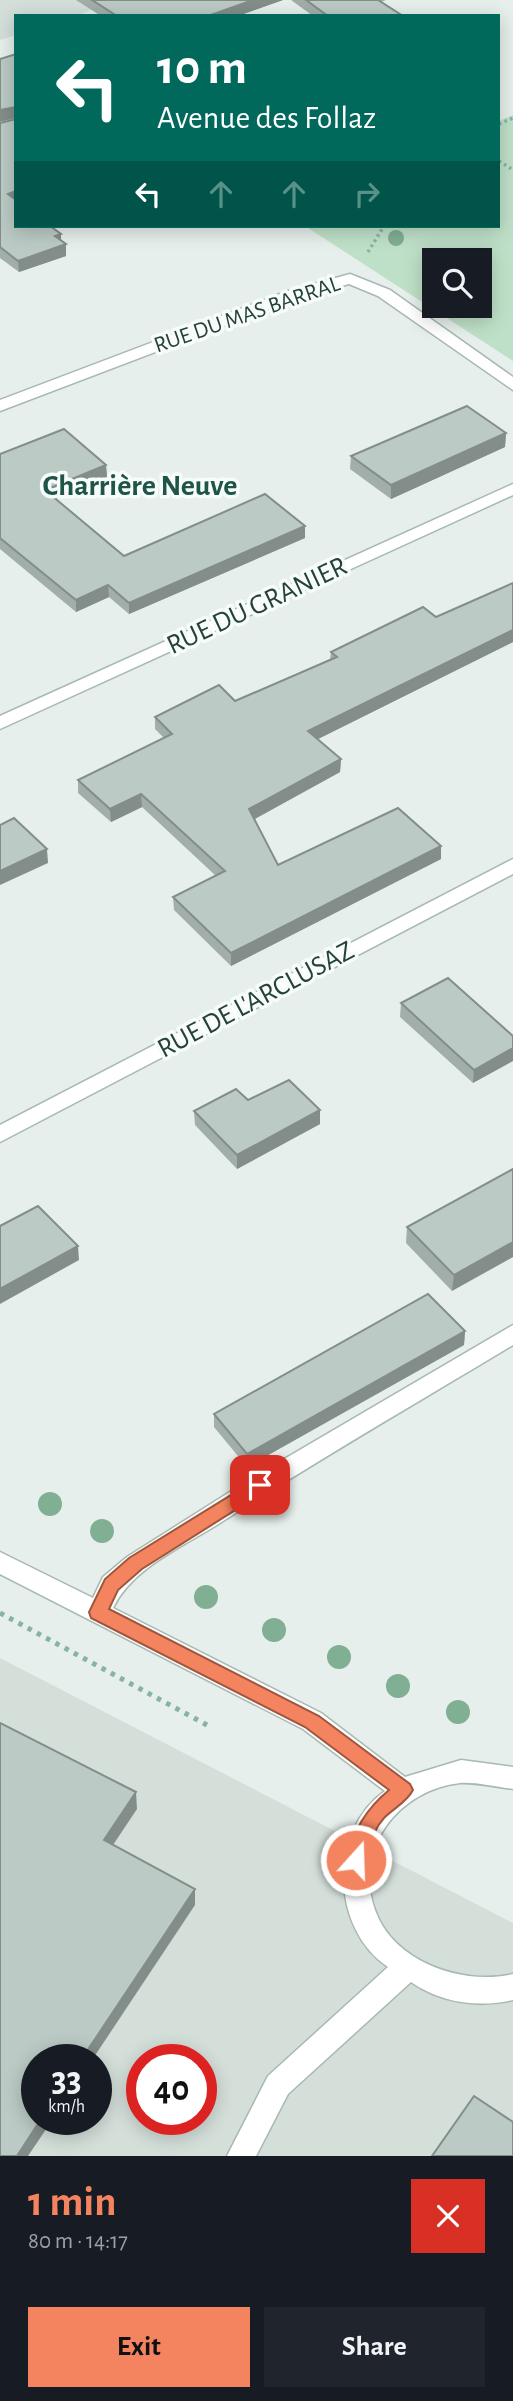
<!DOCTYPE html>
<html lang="en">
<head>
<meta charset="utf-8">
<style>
  body { margin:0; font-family:"Alegreya Sans",sans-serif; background:#20242c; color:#f1f3f6; height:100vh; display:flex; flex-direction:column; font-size:26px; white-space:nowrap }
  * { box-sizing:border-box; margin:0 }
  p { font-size:23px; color:#9ea1a6 }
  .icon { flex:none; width:38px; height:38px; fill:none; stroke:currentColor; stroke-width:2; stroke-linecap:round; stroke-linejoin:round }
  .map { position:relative; height:2156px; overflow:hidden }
  .details { display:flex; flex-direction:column; background:#171b24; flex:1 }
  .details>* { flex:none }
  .hud { position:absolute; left:14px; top:14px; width:486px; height:214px; border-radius:0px; box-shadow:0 4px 18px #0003; background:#00695c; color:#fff; overflow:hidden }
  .buttons { position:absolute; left:422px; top:248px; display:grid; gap:14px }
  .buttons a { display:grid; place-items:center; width:70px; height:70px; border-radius:0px; background:#171b24; box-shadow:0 4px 18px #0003; font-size:35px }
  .speed { position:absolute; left:21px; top:2044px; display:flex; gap:14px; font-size:35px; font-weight:700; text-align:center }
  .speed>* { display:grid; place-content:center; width:91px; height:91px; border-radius:50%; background:#171b24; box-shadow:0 4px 18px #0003; line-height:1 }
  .speed small { font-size:18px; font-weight:400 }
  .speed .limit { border:10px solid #d22; background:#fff; color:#111 }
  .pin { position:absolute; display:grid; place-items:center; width:60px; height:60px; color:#fff; margin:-30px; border-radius:14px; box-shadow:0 4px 10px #0006 }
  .me { position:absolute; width:77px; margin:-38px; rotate:20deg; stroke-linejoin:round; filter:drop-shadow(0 0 5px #0008) }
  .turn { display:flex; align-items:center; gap:24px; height:147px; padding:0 28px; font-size:32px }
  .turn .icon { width:91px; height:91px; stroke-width:2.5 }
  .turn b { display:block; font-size:49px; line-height:60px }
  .lanes { display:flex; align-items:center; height:66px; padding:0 28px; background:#0003; justify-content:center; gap:35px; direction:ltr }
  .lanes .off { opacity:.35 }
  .round { display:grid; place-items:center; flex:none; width:74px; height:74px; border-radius:0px; background:#20242c }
  .head { display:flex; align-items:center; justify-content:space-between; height:119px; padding:0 28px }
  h1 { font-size:42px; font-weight:600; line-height:52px; color:#f4845f }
  .primary-button { display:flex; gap:14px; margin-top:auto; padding:14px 28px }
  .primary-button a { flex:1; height:80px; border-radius:0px; background:#f4845f; color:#111; font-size:28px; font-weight:600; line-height:80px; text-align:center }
  .primary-button a+a { background:#20242c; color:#f1f3f6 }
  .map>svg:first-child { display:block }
  .built { fill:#d4dfda; fill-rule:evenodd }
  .green { fill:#bfe0c8; fill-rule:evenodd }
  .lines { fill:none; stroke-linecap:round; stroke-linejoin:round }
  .minor-casing { stroke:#a8b8b2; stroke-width:3 }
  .path-far1 { stroke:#86b3a5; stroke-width:3.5; stroke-dasharray:2.5 3.5; stroke-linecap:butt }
  .path { stroke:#86b3a5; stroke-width:5; stroke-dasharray:4.5 6; stroke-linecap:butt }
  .minor { fill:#fff; fill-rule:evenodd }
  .tree { fill:#80af93 }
  .wall { fill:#a1aea9 }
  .shaded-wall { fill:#838d89 }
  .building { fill:#bbcac4; stroke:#838d89; stroke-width:2 }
  .route { fill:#f4845f; stroke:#9f563e; stroke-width:2 }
  .labels { text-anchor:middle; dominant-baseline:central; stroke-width:7; stroke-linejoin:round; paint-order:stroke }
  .far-street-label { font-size:23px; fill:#24423a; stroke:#f7fbf9 }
  .street-label { font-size:28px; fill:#24423a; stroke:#f7fbf9 }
  .neighbourhood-label { font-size:30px; font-weight:bold; fill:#1f5548; stroke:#f7fbf9 }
</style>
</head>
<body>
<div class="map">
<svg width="513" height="2156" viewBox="0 0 513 2156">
  <rect width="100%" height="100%" fill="#e6efeb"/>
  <!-- built -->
  <g class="built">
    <polygon points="0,0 121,0 74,16 16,16 16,35 0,40"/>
    <path d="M 0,1658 L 513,1923 L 513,2156 L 0,2156 ZM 37,2060 L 96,2060 L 96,2119 L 37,2119 ZM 142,2060 L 201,2060 L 201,2119 L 142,2119 Z"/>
  </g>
  <!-- green -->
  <path class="green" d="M 513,115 L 513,361 L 305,226 L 499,226 L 499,121 ZM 434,261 L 480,261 L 480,306 L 434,306 Z"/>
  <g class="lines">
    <defs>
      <g id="minor">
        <polygon points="350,274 390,290 513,377 513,390 378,296 349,284 300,297 0,411 0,400 288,291"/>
        <polygon points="513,484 513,495 0,729 0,716"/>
        <polygon points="513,859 513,874 0,1142 0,1125"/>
        <path d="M 513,1325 L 513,1345 C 415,1404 316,1461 220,1523 C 184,1546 132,1568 113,1608 L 321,1713 L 405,1777 L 461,1760 L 513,1767 L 513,1789 C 496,1787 476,1782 460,1783 C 398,1790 353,1849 375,1910 C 393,1962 463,1986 513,1974 L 513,2000 C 478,2008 441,2003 411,1982 L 288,2094 L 256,2156 L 227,2156 L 268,2076 L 388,1967 C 331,1929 328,1831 385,1791 L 303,1729 L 0,1574 L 0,1552 L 93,1598 L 103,1577 L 127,1557 L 252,1478 Z"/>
      </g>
    </defs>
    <!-- minor casing -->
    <use href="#minor" class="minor-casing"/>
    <!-- path-far1 -->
    <g class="path-far1">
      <polyline points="499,124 513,118"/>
      <polyline points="499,161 513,170"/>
      <polyline points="368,252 384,226"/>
    </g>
    <!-- path -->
    <polyline class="path" points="0,1613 207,1725"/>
    <!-- minor -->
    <use href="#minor" class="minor"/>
  </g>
  <!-- trees -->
  <g class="tree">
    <circle cx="396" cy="238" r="8"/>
    <circle cx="50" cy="1504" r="12"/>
    <circle cx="102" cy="1531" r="12"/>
    <circle cx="206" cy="1597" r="12"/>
    <circle cx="274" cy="1630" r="12"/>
    <circle cx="339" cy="1657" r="12"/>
    <circle cx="398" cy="1686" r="12"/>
    <circle cx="458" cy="1712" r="12"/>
  </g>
  <!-- wall -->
  <g class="wall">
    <polygon points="76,0 283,0 238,16 101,16"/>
    <polygon points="291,0 386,0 381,2 403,16 313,16"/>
    <polygon points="0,123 16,226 61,234 61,240 66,256 19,272 0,258"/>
    <polygon points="506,433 505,447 391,499 350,469 351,456"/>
    <polygon points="0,454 106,465 107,477 55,498 124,556 305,538 129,614 109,597 76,612 0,549"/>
    <polygon points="436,617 513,642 318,739 341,759 340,772 255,819 278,865 441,859 231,966 174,910 173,897 216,876 142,807 111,822 78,793 78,780 164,738 155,729 155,717 235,701 330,659 331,652"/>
    <polygon points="401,1003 513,1036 473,1083 400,1017"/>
    <polygon points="248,1100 320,1124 237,1169 195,1125 194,1111"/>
    <polygon points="513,1169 452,1291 406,1243 407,1227"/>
    <polygon points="465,1331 464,1345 247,1467 214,1427 214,1414"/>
  </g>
  <!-- shaded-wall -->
  <g class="shaded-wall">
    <polygon points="253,0 283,0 238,16 208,16"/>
    <polygon points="16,107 16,118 0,122 0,110"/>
    <polygon points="16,191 16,203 8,194"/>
    <polygon points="61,234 61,245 66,244 66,256 19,272 18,261 55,236"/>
    <polygon points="506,433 505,447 391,499 391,485"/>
    <polygon points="106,465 107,477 46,502 45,490"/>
    <polygon points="305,526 305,538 129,614 129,603"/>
    <polygon points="108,585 109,597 76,612 76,600"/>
    <polygon points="513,630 513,642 308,744 308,731"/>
    <polygon points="341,759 340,772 249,822 249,809"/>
    <polygon points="141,794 142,807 111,822 110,809"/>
    <polygon points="441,846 441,859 231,966 231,953"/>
    <polygon points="47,849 48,863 0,885 0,871"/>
    <polygon points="513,1048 513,1061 473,1083 474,1070"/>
    <polygon points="320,1110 320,1124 237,1169 237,1155"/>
    <polygon points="513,1242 513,1257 452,1291 454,1275"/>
    <polygon points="78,1246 79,1260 0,1304 0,1289"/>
    <polygon points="465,1331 464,1345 247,1467 247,1454"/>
    <polygon points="136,1792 137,1809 105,1857 104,1840"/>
    <polygon points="195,1889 195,1905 92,2060 81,2060"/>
    <polygon points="41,2119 53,2119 28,2156 17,2156"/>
  </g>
  <!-- building -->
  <g class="building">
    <polygon points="92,0 253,0 208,16 117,16"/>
    <polygon points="306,0 378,0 403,16 328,16"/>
    <polygon points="16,54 16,107 0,110 0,59"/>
    <polygon points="16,119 16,191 8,194 16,200 16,226 50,226 61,234 55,236 66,244 18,261 0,247 0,123"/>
    <polygon points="467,406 506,433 391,485 351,456"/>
    <polygon points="64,429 106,465 45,490 124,556 265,494 305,526 129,603 108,585 76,600 0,538 0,454"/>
    <polygon points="513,583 513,630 308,731 341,759 249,809 278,865 398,808 441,846 231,953 173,897 225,871 141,794 110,809 78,780 172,734 155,717 219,685 235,701 337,657 331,652 423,607 436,617"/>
    <polygon points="14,818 47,849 0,871 0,825"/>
    <polygon points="448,978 513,1036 513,1048 474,1070 401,1003"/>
    <polygon points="289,1080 320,1110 237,1155 194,1111 236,1089 248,1100"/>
    <polygon points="513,1169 513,1242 454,1275 407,1227"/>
    <polygon points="38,1206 78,1246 0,1289 0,1226"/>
    <polygon points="428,1294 465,1331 247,1454 214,1414"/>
    <polygon points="0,1723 136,1792 104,1840 195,1889 81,2060 37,2060 37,2119 41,2119 17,2156 0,2156"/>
    <polygon points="474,2096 513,2122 513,2156 432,2156"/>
  </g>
  <!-- route -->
  <path class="route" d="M 260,1477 L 269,1485 L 267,1490 L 142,1569 L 118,1590 L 109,1609 L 319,1716 L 410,1784 L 413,1790 C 407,1802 394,1808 384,1818 C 371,1832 370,1850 363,1866 L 356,1869 L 349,1866 L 346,1860 C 354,1830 365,1810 389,1790 L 305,1727 L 91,1618 L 89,1612 L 105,1579 L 129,1558 Z"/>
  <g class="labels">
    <!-- far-street labels -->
    <g class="far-street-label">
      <text transform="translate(247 315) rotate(-19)">RUE DU MAS BARRAL</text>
    </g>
    <!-- street labels -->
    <g class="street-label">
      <text transform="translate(257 606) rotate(-25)">RUE DU GRANIER</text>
      <text transform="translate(256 1000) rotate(-28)">RUE DE L'ARCLUSAZ</text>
    </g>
    <!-- neighbourhood labels -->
    <g class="neighbourhood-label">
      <text x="140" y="486">Charrière Neuve</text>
    </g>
  </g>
</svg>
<div class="buttons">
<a><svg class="icon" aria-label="search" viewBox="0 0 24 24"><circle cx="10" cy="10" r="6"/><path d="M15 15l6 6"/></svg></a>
</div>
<div class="speed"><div>33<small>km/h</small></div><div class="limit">40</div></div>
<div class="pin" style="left:260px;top:1485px;background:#d93025"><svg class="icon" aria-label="arrive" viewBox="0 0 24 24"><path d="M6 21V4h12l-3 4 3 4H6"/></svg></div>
<svg class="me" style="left:356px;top:1860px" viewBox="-20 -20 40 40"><circle r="17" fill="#f4845f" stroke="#fff" stroke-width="3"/><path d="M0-11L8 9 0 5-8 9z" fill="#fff"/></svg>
<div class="hud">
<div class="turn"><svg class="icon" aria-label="left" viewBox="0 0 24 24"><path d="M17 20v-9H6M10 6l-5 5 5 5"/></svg><div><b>10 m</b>Avenue des Follaz</div></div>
<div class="lanes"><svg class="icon" aria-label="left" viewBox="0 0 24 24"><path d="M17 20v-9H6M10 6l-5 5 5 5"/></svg><svg class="icon off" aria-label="ahead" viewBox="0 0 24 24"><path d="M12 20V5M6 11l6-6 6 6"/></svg><svg class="icon off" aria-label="ahead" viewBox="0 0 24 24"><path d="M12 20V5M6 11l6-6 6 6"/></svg><svg class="icon off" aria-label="right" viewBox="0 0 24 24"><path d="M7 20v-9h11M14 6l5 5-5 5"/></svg></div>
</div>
</div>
<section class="details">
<div class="head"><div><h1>1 min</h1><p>80 m · 14:17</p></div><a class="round" style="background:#d93025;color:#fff"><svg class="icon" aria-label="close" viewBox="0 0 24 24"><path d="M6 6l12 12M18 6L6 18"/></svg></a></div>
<div class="primary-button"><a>Exit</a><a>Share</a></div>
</section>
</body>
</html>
